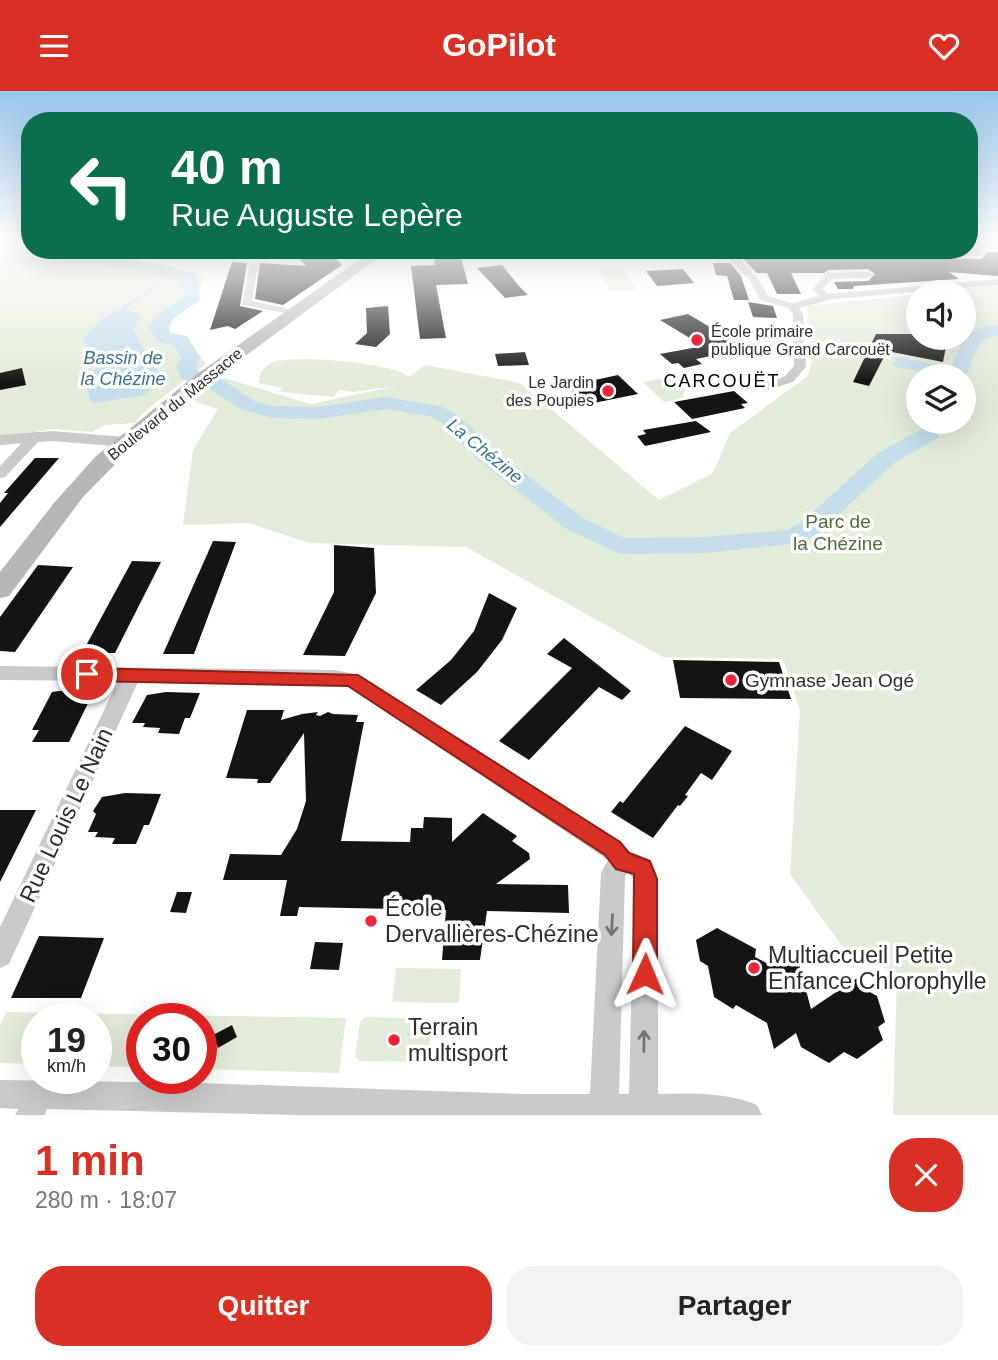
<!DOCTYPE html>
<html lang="fr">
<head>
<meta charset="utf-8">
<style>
  body { margin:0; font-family:Arial,sans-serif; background:#f2f2f2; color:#222; height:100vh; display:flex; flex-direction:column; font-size:26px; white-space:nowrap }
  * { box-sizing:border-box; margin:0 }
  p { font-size:23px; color:#767676 }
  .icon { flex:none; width:38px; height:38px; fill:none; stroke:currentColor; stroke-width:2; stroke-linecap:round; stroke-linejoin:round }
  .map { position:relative; height:1024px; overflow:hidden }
  .details { display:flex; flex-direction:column; background:#fff; flex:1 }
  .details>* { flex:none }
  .hud { position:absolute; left:21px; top:21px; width:957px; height:147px; border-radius:28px; box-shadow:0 7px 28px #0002; background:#0b6e4f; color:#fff; overflow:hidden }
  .fabs { position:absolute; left:906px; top:189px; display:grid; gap:14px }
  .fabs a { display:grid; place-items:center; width:70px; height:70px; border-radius:50%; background:#fff; box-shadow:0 7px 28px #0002; font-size:35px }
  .speed { position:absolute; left:21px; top:912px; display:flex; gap:14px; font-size:35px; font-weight:700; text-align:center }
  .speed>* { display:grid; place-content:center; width:91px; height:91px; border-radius:50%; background:#fff; box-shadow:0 7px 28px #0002; line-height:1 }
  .speed small { font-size:18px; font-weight:400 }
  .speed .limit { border:10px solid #d22; background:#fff; color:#111 }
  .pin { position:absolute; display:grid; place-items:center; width:60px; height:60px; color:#fff; margin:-30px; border:4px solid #fff; border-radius:50%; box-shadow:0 2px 7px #0007 }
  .me { position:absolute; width:77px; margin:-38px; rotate:1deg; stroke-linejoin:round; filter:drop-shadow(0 0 5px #0008) }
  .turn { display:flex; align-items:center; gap:24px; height:147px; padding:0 35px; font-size:32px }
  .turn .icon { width:91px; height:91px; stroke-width:2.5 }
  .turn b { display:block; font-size:49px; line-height:60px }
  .round { display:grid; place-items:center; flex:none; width:74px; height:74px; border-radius:28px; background:#f2f2f2 }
  .summary { display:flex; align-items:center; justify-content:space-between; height:119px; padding:0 35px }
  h1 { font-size:42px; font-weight:600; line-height:52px; color:#d93025 }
  .primary-button { display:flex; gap:14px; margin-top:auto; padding:14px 35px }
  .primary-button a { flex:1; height:80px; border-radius:28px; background:#d93025; color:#fff; font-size:28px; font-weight:600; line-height:80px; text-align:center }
  .primary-button a+a { background:#f2f2f2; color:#222 }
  header { display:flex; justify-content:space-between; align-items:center; height:91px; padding:0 35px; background:#d93025; color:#fff; font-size:32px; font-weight:600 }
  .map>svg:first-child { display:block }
  .green { fill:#e3ebd9; fill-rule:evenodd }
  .water { fill:#c4deec }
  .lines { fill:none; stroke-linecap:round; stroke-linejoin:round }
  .stream { stroke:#c4deec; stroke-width:2.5 }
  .river { fill:#c4deec; fill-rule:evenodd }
  .building { fill:#141414 }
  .minor { fill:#cacaca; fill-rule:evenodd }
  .tertiary { fill:#cacaca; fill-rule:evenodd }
  .secondary { fill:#b7b7b7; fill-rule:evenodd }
  .oneway { stroke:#747474 }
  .route { fill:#d93025; stroke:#8d1f18; stroke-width:2 }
  .poi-dot { fill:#ee253b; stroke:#fff; stroke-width:2.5 }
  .labels { text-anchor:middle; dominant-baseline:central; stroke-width:7; stroke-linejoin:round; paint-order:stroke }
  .far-poi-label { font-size:16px; fill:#2d2d2d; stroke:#fff; text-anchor:start }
  .far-street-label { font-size:16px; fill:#2d2d2d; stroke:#fff }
  .far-water-label { font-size:18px; font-style:italic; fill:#377292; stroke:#fff }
  .far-neighbourhood-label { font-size:18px; letter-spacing:2px; fill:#000; stroke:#fff }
  .park-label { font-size:19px; fill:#516a38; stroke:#fff }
  .poi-label { font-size:19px; fill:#2d2d2d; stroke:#fff; text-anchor:start }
  .near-street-label { font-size:23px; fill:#2d2d2d; stroke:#fff }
  .near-poi-label { font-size:23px; fill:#2d2d2d; stroke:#fff; text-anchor:start }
</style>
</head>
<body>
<header><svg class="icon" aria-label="menu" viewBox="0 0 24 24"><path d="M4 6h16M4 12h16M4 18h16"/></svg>GoPilot<svg class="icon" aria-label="heart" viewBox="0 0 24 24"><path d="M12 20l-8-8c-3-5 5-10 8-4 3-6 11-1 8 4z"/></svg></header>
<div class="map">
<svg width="998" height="1024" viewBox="0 0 998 1024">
  <rect width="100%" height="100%" fill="#fff"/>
  <!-- green -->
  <g class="green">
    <polygon points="0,147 30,147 30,159 48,159 47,163 161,173 203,185 197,212 169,228 171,243 188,248 206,273 145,320 135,332 105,334 92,341 52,338 0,347"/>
    <polygon points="623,178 637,198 611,200 597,179"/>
    <path d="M 998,194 L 998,1024 L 893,1024 L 897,883 L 845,859 L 790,783 L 800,619 L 783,568 L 663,566 L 466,456 L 309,452 L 249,432 L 183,434 L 193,359 L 218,318 L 193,310 L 224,287 L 311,313 L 396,295 L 353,301 L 339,299 L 334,306 L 280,301 L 282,297 L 258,292 L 261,281 C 265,277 268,273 274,271 C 298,264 392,271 409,286 L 425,274 L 520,292 L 659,409 L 713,382 L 730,342 L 808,285 L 812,270 L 807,215 L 919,203 L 919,247 L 964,247 L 964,201 L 932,201 ZM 919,285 L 964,285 L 964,331 L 919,331 Z"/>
    <polygon points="667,287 686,294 683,307 664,311 643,291"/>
    <polygon points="396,877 461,878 459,912 392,911"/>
    <polygon points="6,921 346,927 339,982 201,978 201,928 142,928 142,976 96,975 96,928 37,928 37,973 0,972 0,934"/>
    <polygon points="366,926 426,928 431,933 429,965 422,971 360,970 355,965 360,931"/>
  </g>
  <!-- water -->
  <g class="water">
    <polygon points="126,215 125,218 141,224 133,238 150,270 166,290 143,304 95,312 90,309 87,296 96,277 83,247 101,229"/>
    <polygon points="897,266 939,274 935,285 920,285 921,281 893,275"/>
  </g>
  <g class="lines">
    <!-- stream -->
    <g class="stream">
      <polyline points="167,189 174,186"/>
      <polyline points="124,216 162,191"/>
    </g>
    <!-- river -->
    <g class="river">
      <path d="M 56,164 L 130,168 L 196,182 L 200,209 L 174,227 L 167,237 L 170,242 L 187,245 L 200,267 L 196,275 L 198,280 L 221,288 L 256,311 L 273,315 L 316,316 L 386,306 L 442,316 L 456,323 L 494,359 L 583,427 L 624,447 L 705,446 L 787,439 L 801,432 L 878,362 L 920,339 L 922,331 L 942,331 L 938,347 L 894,372 L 819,442 L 801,452 L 705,462 L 620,463 L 565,437 L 478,369 L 442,331 L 429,325 L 386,318 L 316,328 L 273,327 L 242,319 L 207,296 L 182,288 L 176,275 L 182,267 L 174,254 L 158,251 L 149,237 L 158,223 L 183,207 L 182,190 C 164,187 148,180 130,178 C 87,172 43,173 0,176 L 0,166 Z"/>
      <path d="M 986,235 L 998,235 L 998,245 C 972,247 976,270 964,289 L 964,285 L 947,285 L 966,244 Z"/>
    </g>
  </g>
  <!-- building -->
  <g class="building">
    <polygon points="292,159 327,159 342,174 283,214 255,208 260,172 306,175"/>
    <polygon points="433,159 459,159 468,193 436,194 446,247 420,248 411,175 435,174"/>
    <polygon points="737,161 755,165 981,168 988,161 998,161 998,185 949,181 959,188 854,195 853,198 838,198 834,191 868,190 875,183 868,178 828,179 824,182 791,182 801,203 777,203 767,182 757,182"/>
    <polygon points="232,171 247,172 240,215 263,220 235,238 228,235 210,239"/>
    <polygon points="713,172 730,172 741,185 749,209 734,209 727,185 716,184"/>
    <polygon points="502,174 518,194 528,204 505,207 477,177"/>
    <polygon points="683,178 694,192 657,195 646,180"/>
    <polygon points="748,211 773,215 777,227 753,226"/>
    <polygon points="388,215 390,243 376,256 355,253 367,242 366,217"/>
    <polygon points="688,223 747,258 696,268 702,273 684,277 678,272 672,273 660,263 703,255 660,229"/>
    <polygon points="876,243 919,243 919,247 947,250 943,271 887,260 869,295 853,291"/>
    <polygon points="525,261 529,274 498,275 495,263"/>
    <polygon points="22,277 26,294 0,299 0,282"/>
    <polygon points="618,284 638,303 584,314 567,295"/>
    <polygon points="734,300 748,312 741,313 745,317 692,328 674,311"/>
    <polygon points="696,330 711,341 645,355 637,345 646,343 643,339"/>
    <polygon points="35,367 59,367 0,436 0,412 8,402 4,402"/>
    <polygon points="213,450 236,451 194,563 163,563"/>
    <polygon points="334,454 374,457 376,502 345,565 303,564 334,501"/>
    <polygon points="132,470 161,471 115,562 82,562"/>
    <polygon points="38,474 73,476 15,561 0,560 0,526"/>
    <polygon points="489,502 517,517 502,549 477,581 441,614 416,599 451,569 474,540"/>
    <polygon points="564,547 631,600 622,609 599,596 529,669 499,650 572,577 547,563"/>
    <polygon points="673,569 779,571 791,608 680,607"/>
    <polygon points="59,600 94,600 69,651 32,651 39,639 32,639 52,601"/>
    <polygon points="166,601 200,602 190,627 185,627 179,643 158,642 160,637 143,636 145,632 132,632 147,604"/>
    <polygon points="247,619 284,619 281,629 302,623 318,621 316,624 320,625 328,621 333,623 358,624 356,631 364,631 341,750 410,751 411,737 423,737 424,726 452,727 452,751 483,722 517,745 512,750 529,762 530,768 496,793 568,794 569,822 487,820 480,869 442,869 446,819 299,816 297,825 280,825 287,789 223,789 230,763 281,764 297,738 306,710 304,642 270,692 257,692 258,688 226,687"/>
    <polygon points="685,635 732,660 712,689 701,682 685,704 688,705 680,715 678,714 653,747 611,721 620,710 623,712"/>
    <polygon points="125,702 161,703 149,734 144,734 136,753 112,753 115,747 95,746 98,741 88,741 96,723 93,720 102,706"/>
    <polygon points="0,719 36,719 0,791"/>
    <polygon points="177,801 192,801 186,822 170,821"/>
    <polygon points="717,837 756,858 755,866 770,874 785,866 799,873 811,918 863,883 868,900 877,905 885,931 878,936 883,949 857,968 844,961 829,972 801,956 796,942 774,958 767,932 736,914 733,918 714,906 708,875 700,870 696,849"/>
    <polygon points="39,845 104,847 81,907 11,907"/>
    <polygon points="315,851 343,852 339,879 310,878"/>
    <polygon points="232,934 237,946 218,957 213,944"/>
  </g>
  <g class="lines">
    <!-- minor -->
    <g class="minor">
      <polygon points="976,152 998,152 998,158 983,158 986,162 981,165 755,162 750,159 974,159 971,155"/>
      <polygon points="219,159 231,159 220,166 215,163"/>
      <polygon points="721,159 731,159 758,187 768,205 792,212 819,205 812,198 828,182 868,181 873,184 868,187 831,188 823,198 828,203 998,188 998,194 833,208 799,217 803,223 806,276 793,291 765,300 759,296 761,293 785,285 794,275 793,223 788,217 760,209 750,190"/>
      <polygon points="250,172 258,174 252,210 297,220 297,224 242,214"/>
      <polygon points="36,341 41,342 41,348 5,386 0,387 0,375 31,342"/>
      <path d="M 0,575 L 335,579 L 359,584 L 621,751 L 629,760 L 650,769 L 658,788 L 658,1003 C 690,1002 727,1001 757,1014 L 762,1024 L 294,1024 L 47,1018 L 45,1024 L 15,1024 L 18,1018 L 0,1017 L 0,989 L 200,992 L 522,1003 L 590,1003 L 601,782 L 608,769 L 347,595 L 138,591 L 9,873 L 0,877 L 0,836 L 118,590 L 0,589 ZM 628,782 L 634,788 L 629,1003 L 619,1003 L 625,785 Z"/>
    </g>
    <!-- tertiary -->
    <polygon class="tertiary" points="52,340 125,346 134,351 125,356 52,350 0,354 0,344"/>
    <!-- secondary -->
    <polygon class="secondary" points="373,159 389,159 210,291 142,346 83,406 9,505 0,507 0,481 54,412 95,366 197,283"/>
  </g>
  <!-- one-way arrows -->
  <defs><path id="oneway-shaft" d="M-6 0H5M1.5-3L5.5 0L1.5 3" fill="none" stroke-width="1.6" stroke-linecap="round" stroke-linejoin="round" transform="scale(1.75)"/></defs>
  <g class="oneway">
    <use href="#oneway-shaft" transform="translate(612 834) rotate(93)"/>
    <use href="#oneway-shaft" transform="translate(644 950) rotate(-89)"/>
  </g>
  <!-- sky -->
  <linearGradient id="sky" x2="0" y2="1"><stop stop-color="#99c5ea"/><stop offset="0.51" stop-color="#fff"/><stop offset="1" stop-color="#fff" stop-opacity="0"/></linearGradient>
  <rect width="998" height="291" fill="url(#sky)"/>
  <!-- route -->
  <polygon class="route" points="87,577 358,584 620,751 629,762 650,770 657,788 657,883 653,892 645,895 637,892 633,883 634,783 616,778 605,764 348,595 87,590 80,588 78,583 80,579"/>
  <!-- markers -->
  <g class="poi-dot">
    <circle cx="697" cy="249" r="7"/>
    <circle cx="608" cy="300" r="7"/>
    <circle cx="731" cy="589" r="7"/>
    <circle cx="371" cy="830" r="7"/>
    <circle cx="754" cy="877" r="7"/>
    <circle cx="394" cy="949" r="7"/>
  </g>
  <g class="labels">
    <!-- far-poi labels -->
    <g class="far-poi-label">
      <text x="711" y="240">École primaire<tspan x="711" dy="18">publique Grand Carcouët</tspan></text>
      <text x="594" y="291" text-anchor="end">Le Jardin<tspan x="594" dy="18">des Poupies</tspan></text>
    </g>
    <!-- far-street labels -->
    <g class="far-street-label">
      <text transform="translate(175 313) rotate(-39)">Boulevard du Massacre</text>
    </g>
    <!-- far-water labels -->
    <g class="far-water-label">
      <text x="123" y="267">Bassin de<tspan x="123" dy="21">la Chézine</tspan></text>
      <text transform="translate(485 360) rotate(39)">La Chézine</text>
    </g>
    <!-- far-neighbourhood labels -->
    <g class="far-neighbourhood-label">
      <text x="722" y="290">CARCOUËT</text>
    </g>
    <!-- park labels -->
    <g class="park-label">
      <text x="838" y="430">Parc de<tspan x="838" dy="22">la Chézine</tspan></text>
    </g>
    <!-- poi labels -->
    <g class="poi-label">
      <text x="745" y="589">Gymnase Jean Ogé</text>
    </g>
    <!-- near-street labels -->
    <g class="near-street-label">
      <text transform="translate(66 724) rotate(-65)">Rue Louis Le Nain</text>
    </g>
    <!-- near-poi labels -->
    <g class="near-poi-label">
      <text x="385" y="817">École<tspan x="385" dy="26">Dervallières-Chézine</tspan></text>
      <text x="768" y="864">Multiaccueil Petite<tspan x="768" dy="26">Enfance Chlorophylle</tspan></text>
      <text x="408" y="936">Terrain<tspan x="408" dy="26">multisport</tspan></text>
    </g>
  </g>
</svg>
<div class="fabs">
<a><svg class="icon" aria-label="sound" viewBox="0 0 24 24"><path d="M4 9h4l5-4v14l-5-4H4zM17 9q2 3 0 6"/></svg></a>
<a><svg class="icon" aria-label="layers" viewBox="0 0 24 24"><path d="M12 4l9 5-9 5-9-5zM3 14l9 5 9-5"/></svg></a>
</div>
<div class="speed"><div>19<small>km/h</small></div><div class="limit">30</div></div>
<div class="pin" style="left:87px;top:583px;background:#d93025"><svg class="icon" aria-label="arrive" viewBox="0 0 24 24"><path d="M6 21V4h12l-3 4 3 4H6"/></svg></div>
<svg class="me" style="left:645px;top:883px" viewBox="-20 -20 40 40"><path d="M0-17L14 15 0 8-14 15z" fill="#d93025" stroke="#fff" stroke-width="4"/></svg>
<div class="hud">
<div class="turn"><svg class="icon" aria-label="left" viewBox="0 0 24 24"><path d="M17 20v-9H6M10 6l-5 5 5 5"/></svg><div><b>40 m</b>Rue Auguste Lepère</div></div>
</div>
</div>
<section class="details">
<div class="summary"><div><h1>1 min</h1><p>280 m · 18:07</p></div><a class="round" style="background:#d93025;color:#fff"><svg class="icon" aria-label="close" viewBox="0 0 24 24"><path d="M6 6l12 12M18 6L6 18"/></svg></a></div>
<div class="primary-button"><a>Quitter</a><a>Partager</a></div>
</section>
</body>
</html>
